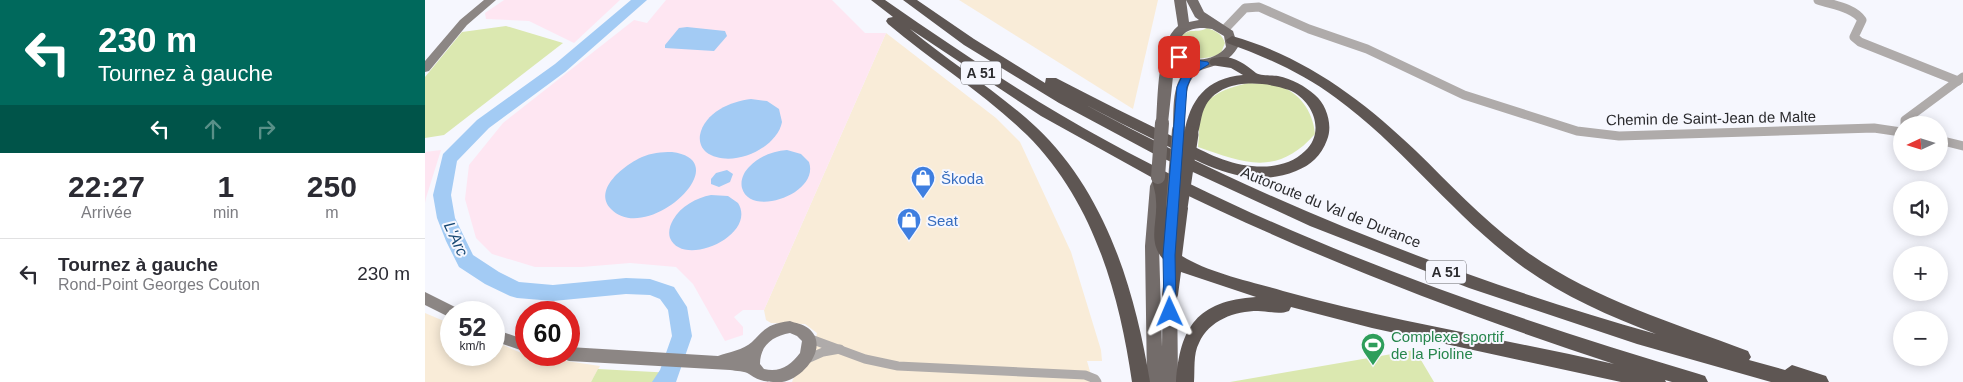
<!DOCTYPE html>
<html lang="fr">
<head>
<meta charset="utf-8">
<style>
  body { margin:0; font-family:Arial,sans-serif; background:#f7f7f7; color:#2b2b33; height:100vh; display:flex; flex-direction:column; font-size:19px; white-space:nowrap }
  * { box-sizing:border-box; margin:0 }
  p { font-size:16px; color:#7c7c81 }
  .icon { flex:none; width:28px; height:28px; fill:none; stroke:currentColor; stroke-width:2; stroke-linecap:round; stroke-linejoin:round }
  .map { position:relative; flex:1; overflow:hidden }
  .panel { display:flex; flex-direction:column; background:#fff; width:425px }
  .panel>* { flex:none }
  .banner { background:#00695c; color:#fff; overflow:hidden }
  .needle { width:32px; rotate:266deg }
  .tools { position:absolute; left:1468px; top:116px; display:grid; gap:10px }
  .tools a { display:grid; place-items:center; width:55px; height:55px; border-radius:50%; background:#fff; box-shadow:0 2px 12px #0003; font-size:25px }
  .speed { position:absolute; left:15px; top:301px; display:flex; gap:10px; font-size:25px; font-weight:700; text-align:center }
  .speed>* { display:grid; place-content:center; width:65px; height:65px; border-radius:50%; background:#fff; box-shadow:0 2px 12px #0003; line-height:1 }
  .speed small { font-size:12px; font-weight:400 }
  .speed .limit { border:8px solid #d22; background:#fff; color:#111 }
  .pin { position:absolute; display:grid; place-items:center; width:42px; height:42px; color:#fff; margin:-21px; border-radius:10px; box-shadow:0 2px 8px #0006 }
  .me { position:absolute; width:55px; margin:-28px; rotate:359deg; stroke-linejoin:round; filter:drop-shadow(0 0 4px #0008) }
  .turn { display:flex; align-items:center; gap:18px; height:105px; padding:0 15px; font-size:22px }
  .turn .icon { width:65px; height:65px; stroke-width:2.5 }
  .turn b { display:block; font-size:35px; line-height:42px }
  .lanes { display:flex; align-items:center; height:48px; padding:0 15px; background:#0003; justify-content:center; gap:25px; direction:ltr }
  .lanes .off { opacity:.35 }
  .eta { display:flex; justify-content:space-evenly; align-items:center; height:85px; text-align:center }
  .eta b { font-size:30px; font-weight:700; line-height:35px }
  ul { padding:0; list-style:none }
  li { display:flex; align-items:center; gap:15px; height:70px; padding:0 15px; border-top:1px solid #e1e1e2 }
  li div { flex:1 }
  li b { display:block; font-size:19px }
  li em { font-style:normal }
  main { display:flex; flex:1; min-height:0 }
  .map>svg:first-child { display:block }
  .commercial { fill:#f9ecd8 }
  .industrial { fill:#fee6f2 }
  .green { fill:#dbe8b0 }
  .water { fill:#a3cbf4 }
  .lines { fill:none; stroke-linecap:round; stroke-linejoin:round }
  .river { fill:#a3cbf4; fill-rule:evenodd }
  .street { stroke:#afabaa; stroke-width:9 }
  .secondary { fill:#8c8684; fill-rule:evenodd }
  .primary { fill:#736c6a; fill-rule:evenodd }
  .highway { fill:#5e5653; fill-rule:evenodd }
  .primary-bridge { stroke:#736c6a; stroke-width:14 }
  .highway-bridge { stroke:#5e5653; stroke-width:15 }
  .route { fill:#1a73e8; stroke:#114b97 }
  .labels { text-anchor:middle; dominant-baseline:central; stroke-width:4; stroke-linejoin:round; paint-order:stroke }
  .shield { fill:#f6f7fe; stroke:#68686c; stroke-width:1 }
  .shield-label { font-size:14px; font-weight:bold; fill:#2b2b2e }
  .street-label { font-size:15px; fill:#2b2b2e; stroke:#f6f7fe }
  .shop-label { font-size:15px; fill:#366cbe; stroke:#f6f7fe; text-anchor:start }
  .leisure-label { font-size:15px; fill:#27864d; stroke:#f6f7fe; text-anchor:start }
  .water-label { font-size:16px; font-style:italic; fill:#164773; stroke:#f6f7fe }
</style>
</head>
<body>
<main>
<section class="panel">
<div class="banner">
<div class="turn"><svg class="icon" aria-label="left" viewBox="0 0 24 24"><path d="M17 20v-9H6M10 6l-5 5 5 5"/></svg><div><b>230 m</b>Tournez à gauche</div></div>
<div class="lanes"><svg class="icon" aria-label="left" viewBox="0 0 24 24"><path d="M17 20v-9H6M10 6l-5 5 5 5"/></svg><svg class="icon off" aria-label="ahead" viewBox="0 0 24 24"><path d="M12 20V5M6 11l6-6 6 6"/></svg><svg class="icon off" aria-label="right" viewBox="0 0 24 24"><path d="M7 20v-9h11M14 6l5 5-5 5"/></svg></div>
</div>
<div class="eta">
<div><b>22:27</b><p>Arrivée</p></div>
<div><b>1</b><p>min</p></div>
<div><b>250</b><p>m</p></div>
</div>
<ul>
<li><svg class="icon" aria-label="left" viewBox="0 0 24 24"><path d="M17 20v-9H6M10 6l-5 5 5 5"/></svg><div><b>Tournez à gauche</b><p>Rond-Point Georges Couton</p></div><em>230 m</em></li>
</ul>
</section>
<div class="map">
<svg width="1538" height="382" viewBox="0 0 1538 382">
  <rect width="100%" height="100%" fill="#f6f7fe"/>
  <!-- commercial -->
  <g class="commercial">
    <polygon points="534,0 733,0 708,109"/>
    <polygon points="461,33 571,118 595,142 646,252 676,350 677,361 662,361 668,382 367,382 370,375 386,361 392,333 380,324 346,323 341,320 339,310"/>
    <polygon points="0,313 26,324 26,355 69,355 69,341 101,355 175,366 166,382 0,382"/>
  </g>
  <!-- industrial -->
  <g class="industrial">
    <polygon points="79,0 195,0 149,43 104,21 61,19 60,13"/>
    <polygon points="241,0 407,0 440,33 461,33 339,310 318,310 309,317 318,327 318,335 300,341 268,284 251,267 205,263 157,267 110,267 67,254 51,238 40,199 44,165 78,123 209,20 222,23"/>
    <polygon points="16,150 1,198 0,203 0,152"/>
  </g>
  <!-- green -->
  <g class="green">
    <polygon points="81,26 138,43 19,135 0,138 0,77 37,32"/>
    <path d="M 782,28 C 791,31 797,34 800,43 L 796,53 C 782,62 745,61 756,36 C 767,27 771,34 782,28 Z"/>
    <path d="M 824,83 C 832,84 843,83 851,85 C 874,91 888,111 890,134 C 852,177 819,163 773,147 C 774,137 774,128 774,119 C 777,95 805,87 824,83 Z"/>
    <polygon points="990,350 1009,382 805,382"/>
    <polygon points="173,369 248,373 240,382 166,382"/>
  </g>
  <!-- water -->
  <g class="water">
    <polygon points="262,27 300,31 302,36 289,51 240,48 240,45 254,28"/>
    <path d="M 326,99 L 342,101 L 354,109 L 357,122 C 352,149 305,170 281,152 C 276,148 274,141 275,135 C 279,113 306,101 326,99 Z"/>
    <path d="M 362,150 L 376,154 L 384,162 C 395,194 325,218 317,188 C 315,180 319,172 324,167 C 334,156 348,151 362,150 Z"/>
    <path d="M 247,152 C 315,161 221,246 186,209 C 167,189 201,164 217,157 C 226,153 236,152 247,152 Z"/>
    <polygon points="302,170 308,174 305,182 294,187 286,184 286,179 291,173"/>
    <path d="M 286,195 L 303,196 L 313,203 C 333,235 258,269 245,238 C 243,232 245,225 248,220 C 256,206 271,198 286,195 Z"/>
  </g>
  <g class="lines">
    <!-- river -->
    <polygon class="river" points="206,0 222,0 140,72 64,128 32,161 26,195 30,218 48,255 74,272 94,282 128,285 201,278 225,279 249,287 262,307 267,336 251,382 227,382 235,370 247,336 243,310 235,299 225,295 201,294 128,301 92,298 85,296 60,284 34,267 21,241 12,218 8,195 18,154 52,120 130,64"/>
    <!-- street -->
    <g class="street">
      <path d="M 1393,0 C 1407,5 1428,7 1437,20 L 1429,37 L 1435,42 L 1533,81"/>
      <polyline points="799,30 820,8 834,7 884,29 942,49 1039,95 1152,131 1194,136 1449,128 1476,132"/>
      <polyline points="1480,125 1480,120 1538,77"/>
      <polyline points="1514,140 1538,146"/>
      <polyline points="383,338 440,359 473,366 660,375 670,379 672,382"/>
      <polyline points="380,360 398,352 415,349"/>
    </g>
    <!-- secondary -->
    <g class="secondary">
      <polygon points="59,0 71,0 42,25 4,71 0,72 0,61 35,20"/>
      <polygon points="0,292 32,308 34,312 26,312 26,318 0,305"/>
      <path d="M 365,321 C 370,323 378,324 383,328 C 406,346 378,379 357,382 C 341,382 336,382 324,374 C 320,371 311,371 305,370 L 144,361 L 139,359 L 137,355 L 144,355 L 144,347 L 293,356 C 304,352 318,350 327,342 C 341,328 343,324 365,321 ZM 365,333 L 372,336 L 377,341 L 375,353 C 366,365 355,373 339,369 L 335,364 C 335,345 348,336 365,333 Z"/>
      <polygon points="69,329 101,340 101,352 69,341"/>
    </g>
    <!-- primary -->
    <g class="primary">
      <path d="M 749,0 L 761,0 L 764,22 L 774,20 L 770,17 L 761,0 L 773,0 L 779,12 L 808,31 L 813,47 C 805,60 796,64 782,68 C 756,74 761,110 760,130 L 759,133 L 749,133 L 748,130 C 749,107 746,83 764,66 L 750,58 L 743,123 L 742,126 L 732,126 L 731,123 C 733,98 732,42 753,26 ZM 779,28 L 787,29 L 799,36 L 801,47 C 789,63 755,66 754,41 C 759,30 768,28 779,28 Z"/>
      <polygon points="732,181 737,182 739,186 734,246 737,347 738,283 740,278 745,277 750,278 752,283 753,382 722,382 720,246 725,186 727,182"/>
      <polygon points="748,199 753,201 755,205 752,242 750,246 745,248 740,246 738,242 741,205 743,201"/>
    </g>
    <!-- highway -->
    <g class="highway">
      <path d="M 446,0 L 460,0 C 532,50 605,99 682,141 C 868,243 1070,313 1274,374 L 1280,376 L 1283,382 L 1247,382 L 1240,380 L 1241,382 L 1196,382 L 947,328 L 866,307 L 864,311 C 854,315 843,311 833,311 C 810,311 784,320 774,343 C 768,354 770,370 769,382 L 751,382 C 755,327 772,301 831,297 L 756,272 L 753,295 L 751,300 L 745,302 L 739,300 L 737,295 L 741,262 C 721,244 733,223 731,201 C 731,193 728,185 726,177 L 616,116 L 485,29 C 526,63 572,91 611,127 C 681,193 710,290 725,382 L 707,382 C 694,292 668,201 602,135 C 560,94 508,62 463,24 L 461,21 L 463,18 L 468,17 ZM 743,186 C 888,257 1037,314 1189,364 C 1079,339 967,321 858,291 C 828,282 784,273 757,256 L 763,208 L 760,204 L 755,202 L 750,204 L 744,237 L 747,203 Z"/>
      <path d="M 478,0 L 492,0 L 549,39 L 620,83 L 621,78 L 631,78 C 671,99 712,119 753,139 C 777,150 800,164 827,166 C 845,168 866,165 880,151 C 901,132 888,100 864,90 C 838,81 797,78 781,105 C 775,115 776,128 771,138 L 766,139 L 761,138 L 759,134 C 765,100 781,78 818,75 L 806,68 L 786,65 L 784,62 L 786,59 C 805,53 817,62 831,73 C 836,76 847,75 853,76 C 867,79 880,86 890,95 C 902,105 908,126 902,140 C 896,156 886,165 871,171 C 822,191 777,163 734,142 C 709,130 684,117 659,104 C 840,202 1033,278 1231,334 C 1178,314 1125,290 1081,254 C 1021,206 973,143 911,98 C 877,73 841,57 802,43 L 801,40 L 807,36 C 879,56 938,100 991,151 C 1024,183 1056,218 1094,246 C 1163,298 1244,321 1323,351 L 1326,357 L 1324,360 L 1360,370 L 1367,365 L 1401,376 L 1404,382 L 1346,382 L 1212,344 L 1044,288 L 885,226 L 731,155 L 634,103 L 539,45 Z"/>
    </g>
    <!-- primary-bridge -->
    <g class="primary-bridge">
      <polyline points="733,177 737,123"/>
      <polyline points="748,205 754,130"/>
    </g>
    <!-- highway-bridge -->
    <polyline class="highway-bridge" points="755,208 766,134"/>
  </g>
  <!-- route -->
  <polygon class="route" points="754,53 771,60 783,62 784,64 767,75 762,87 750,255 751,312 750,316 745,318 741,316 739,312 738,255 752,87 760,70 767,66 751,59 751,54"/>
  <!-- icons -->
  <defs>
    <symbol id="shop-pin" viewBox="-11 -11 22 30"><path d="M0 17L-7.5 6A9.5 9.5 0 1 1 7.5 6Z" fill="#3f7fe0" stroke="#f6f7fe"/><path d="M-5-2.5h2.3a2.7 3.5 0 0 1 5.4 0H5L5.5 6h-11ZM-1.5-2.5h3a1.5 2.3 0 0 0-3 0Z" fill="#fff"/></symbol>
    <symbol id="stadium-pin" viewBox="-11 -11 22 30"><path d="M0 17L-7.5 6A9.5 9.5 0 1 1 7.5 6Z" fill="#2e9e5b" stroke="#f6f7fe"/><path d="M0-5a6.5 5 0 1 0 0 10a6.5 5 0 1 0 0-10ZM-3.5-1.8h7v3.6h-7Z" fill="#fff"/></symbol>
  </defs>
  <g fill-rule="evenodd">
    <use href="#shop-pin" x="484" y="164" width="28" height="38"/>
    <use href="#shop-pin" x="470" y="206" width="28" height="38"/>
    <use href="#stadium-pin" x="934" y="331" width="28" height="38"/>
  </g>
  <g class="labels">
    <!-- shield labels -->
    <g class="shield">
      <rect x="536" y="61.5" width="40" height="23" rx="4"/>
      <rect x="1001" y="260.5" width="40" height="23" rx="4"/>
    </g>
    <g class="shield-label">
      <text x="556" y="73">A 51</text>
      <text x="1021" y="272">A 51</text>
    </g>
    <!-- street labels -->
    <g class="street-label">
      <text transform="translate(1286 118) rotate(-1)">Chemin de Saint-Jean de Malte</text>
      <text transform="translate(906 207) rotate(22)">Autoroute du Val de Durance</text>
    </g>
    <!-- shop labels -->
    <g class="shop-label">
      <text x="516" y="178">Škoda</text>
      <text x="502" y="220">Seat</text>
    </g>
    <!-- leisure labels -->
    <g class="leisure-label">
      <text x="966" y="336">Complexe sportif<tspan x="966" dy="17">de la Pioline</tspan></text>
    </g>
    <!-- water labels -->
    <g class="water-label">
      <text transform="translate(31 239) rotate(65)">L'Arc</text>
    </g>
  </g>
</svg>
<div class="tools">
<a><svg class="needle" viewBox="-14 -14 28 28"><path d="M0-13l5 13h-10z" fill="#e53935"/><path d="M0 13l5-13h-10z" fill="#7c7c81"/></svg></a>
<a><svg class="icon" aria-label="sound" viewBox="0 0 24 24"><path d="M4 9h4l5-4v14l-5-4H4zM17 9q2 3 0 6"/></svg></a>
<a>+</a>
<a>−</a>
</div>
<div class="speed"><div>52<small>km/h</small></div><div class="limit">60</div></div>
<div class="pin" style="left:754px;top:57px;background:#d93025"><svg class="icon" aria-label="arrive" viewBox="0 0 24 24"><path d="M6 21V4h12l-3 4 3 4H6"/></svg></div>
<svg class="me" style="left:745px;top:312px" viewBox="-20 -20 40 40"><path d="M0-17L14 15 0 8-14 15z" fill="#1a73e8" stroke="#fff" stroke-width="4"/></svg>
</div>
</main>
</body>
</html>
